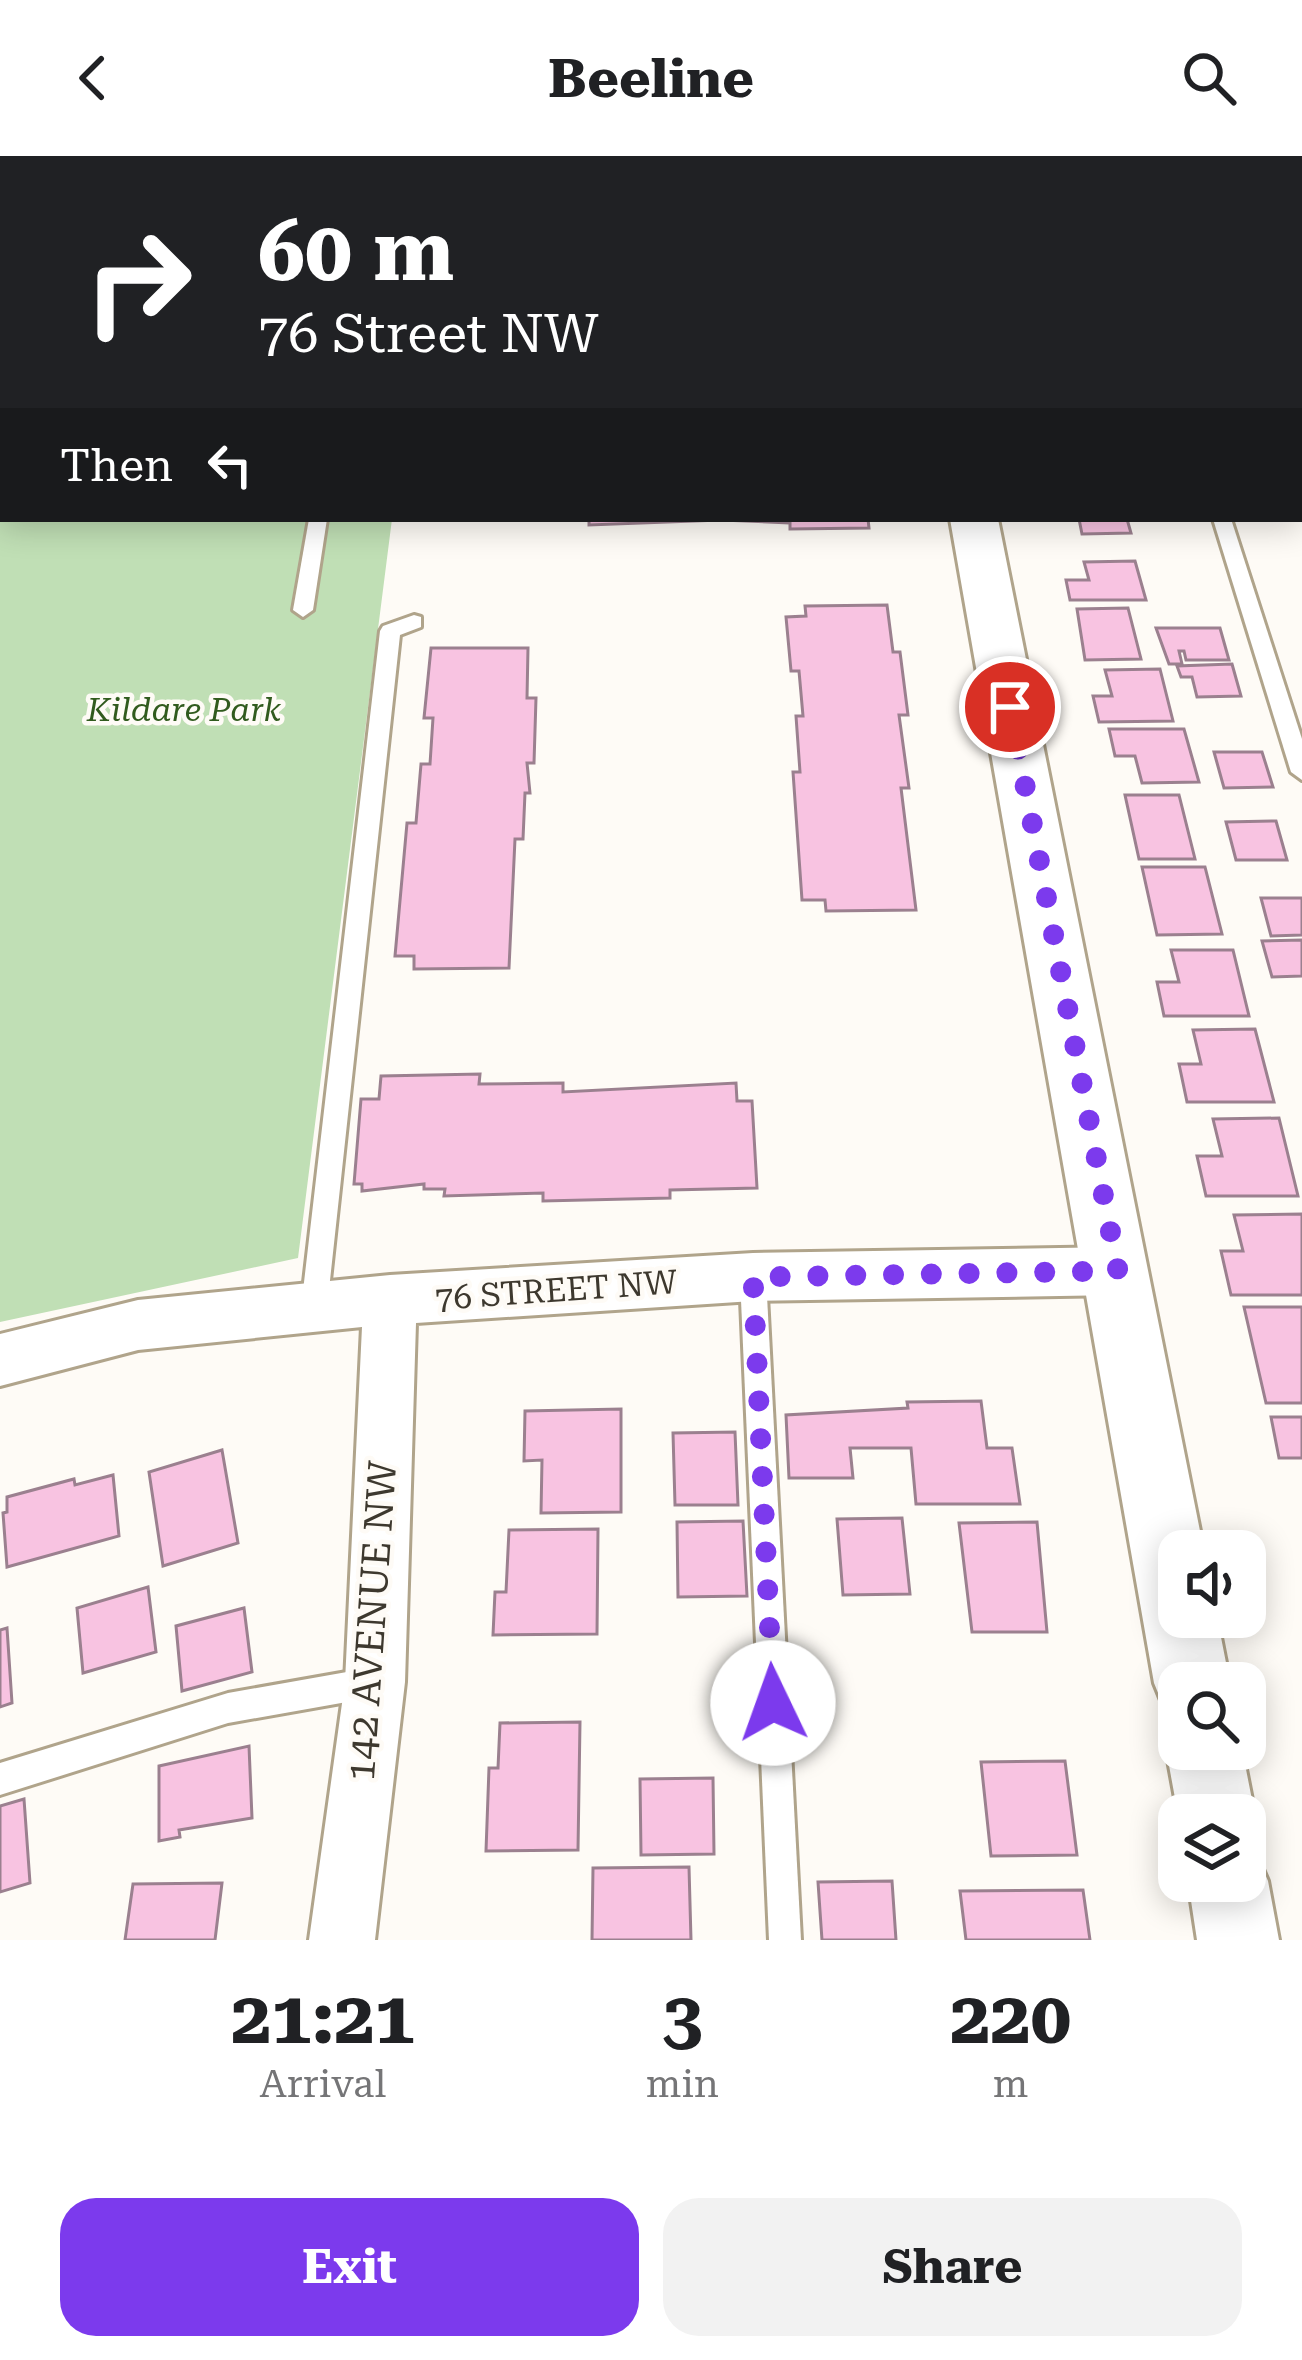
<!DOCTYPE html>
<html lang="en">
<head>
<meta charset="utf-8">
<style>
  body { margin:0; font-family:"Roboto Serif",serif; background:#f2f2f2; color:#202124; height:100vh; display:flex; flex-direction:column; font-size:45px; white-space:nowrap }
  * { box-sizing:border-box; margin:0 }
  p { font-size:39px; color:#757577 }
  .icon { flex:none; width:66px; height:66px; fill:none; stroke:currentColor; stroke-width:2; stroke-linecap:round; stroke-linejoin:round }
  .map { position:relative; height:1784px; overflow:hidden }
  .drawer { display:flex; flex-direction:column; background:#fff; flex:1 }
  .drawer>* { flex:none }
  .banner { position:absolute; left:0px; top:0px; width:1302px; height:366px; box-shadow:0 6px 30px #0003; background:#202124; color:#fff; overflow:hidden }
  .fabs { position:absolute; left:1158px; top:1374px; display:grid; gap:24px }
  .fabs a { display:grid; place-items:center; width:108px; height:108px; border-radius:24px; background:#fff; box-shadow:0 6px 30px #0003; font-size:60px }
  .pin { position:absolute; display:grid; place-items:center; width:102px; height:102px; color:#fff; margin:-51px; border:6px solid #fff; border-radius:50%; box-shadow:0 3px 12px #0007 }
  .me { position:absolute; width:132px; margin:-66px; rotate:357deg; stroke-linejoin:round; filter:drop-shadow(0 0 9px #0008) }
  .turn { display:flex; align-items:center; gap:42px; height:252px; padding:0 60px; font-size:54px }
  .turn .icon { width:156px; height:156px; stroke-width:2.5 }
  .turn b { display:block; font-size:84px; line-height:102px }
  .then { display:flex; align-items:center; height:114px; padding:0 60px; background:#0003; gap:24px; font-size:45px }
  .eta { display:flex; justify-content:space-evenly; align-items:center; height:204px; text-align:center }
  .eta b { font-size:72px; font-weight:700; line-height:84px }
  .button { display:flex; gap:24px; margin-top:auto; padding:24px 60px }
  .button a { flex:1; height:138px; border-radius:36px; background:#7c3aed; color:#fff; font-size:48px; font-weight:700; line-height:138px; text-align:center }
  .button a+a { background:#f2f2f2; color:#202124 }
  header { display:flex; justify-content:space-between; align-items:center; height:156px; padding:0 60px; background:#fff; font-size:54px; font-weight:700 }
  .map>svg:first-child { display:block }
  .green { fill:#c0dfb5 }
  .building { fill:#f8c3e1; stroke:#9b808f; stroke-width:3 }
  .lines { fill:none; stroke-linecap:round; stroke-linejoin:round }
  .service-casing { stroke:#b0a48b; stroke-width:6 }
  .minor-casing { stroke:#b0a48b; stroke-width:6 }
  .tertiary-casing { stroke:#b0a48b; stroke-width:6 }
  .service { fill:#fff; fill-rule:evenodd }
  .minor { fill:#fff; fill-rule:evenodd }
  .tertiary { fill:#fff; fill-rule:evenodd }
  .route { stroke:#7c3aed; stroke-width:21; stroke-dasharray:0 37.8 }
  .labels { text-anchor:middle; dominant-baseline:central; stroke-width:9; stroke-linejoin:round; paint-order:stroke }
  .park-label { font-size:33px; font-style:italic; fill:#315b1e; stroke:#fefbf6 }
  .street-label { font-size:33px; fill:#3d382e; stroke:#fefbf6 }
  .near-street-label { font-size:39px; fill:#3d382e; stroke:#fefbf6 }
</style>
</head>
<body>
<header><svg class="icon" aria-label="back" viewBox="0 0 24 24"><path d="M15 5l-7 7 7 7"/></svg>Beeline<svg class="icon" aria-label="search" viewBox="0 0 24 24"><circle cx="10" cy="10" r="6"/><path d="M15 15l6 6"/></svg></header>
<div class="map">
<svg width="1302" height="1784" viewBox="0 0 1302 1784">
  <rect width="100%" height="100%" fill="#fefbf6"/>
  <!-- green -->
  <polygon class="green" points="0,140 3,363 392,363 298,1102 0,1166"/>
  <!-- building -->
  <g class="building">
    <polygon points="589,363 868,363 869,372 790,373 790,367 721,364 589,369"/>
    <polygon points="1079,363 1127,363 1131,377 1082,378"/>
    <polygon points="1135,405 1146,444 1070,444 1066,424 1089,424 1084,406"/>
    <polygon points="887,449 893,496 900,496 908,559 899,559 909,632 901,632 916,754 826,755 825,744 802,744 793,616 800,616 796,560 803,560 799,515 791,515 786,461 806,460 805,450"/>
    <polygon points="1128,452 1141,503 1085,504 1077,453"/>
    <polygon points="1156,472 1220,472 1229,504 1186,504 1184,495 1179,495 1182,508 1169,508"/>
    <polygon points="431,492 528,492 527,542 536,542 534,607 527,607 530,637 525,637 523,683 515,683 509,812 414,813 414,800 395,800 407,667 416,667 421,608 430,608 433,562 424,562"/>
    <polygon points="1232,508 1241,540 1197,541 1192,521 1181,521 1177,510"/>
    <polygon points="1160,513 1173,565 1099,566 1093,540 1112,540 1105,514"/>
    <polygon points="1109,573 1184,573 1199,626 1142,627 1135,600 1115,600"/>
    <polygon points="1214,596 1262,596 1273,631 1224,632"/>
    <polygon points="1125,639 1179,639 1195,703 1139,703"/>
    <polygon points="1276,665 1287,704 1236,704 1226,666"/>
    <polygon points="1142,711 1205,711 1222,778 1157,779"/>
    <polygon points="1261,742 1302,742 1302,779 1271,780"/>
    <polygon points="1302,784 1302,820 1272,821 1262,785"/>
    <polygon points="1171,794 1233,794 1249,860 1164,860 1157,826 1179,826"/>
    <polygon points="1255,873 1274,946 1187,946 1179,908 1201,908 1193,874"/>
    <polygon points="480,918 479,928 563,927 563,936 736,927 737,945 752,945 757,1032 670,1034 670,1042 543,1045 543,1037 444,1040 445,1033 424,1033 424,1028 362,1035 362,1028 354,1028 361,943 379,943 381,920"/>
    <polygon points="1279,962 1298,1040 1206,1040 1197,1000 1222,1000 1213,963"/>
    <polygon points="1302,1058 1302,1139 1231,1139 1221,1095 1243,1095 1234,1059"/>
    <polygon points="1244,1151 1302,1151 1302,1247 1266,1247"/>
    <polygon points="981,1245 987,1292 1012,1292 1020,1348 916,1348 911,1292 850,1292 853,1322 789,1322 786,1259 908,1252 907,1246"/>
    <polygon points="621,1253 621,1356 541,1357 542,1304 524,1305 525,1255"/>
    <polygon points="1271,1261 1302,1261 1302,1302 1279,1302"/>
    <polygon points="735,1276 738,1349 675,1349 673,1277"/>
    <polygon points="222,1294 238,1387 163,1410 149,1316"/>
    <polygon points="113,1319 119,1380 7,1411 3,1357 7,1356 7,1341 74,1323 75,1329"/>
    <polygon points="902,1362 910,1438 843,1439 837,1363"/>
    <polygon points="743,1365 747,1440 678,1441 677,1366"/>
    <polygon points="1037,1366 1047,1476 972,1476 959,1367"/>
    <polygon points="598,1373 597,1478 493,1479 495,1436 506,1436 509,1374"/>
    <polygon points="148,1431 156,1496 83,1517 77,1452"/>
    <polygon points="244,1452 252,1516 182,1535 176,1470"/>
    <polygon points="7,1472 12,1547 0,1551 0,1474"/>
    <polygon points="580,1566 578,1694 486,1695 489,1612 498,1612 500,1567"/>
    <polygon points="249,1590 252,1662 179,1674 180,1681 159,1685 159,1610"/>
    <polygon points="1065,1605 1077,1699 991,1700 981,1606"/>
    <polygon points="713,1622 714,1698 641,1699 640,1623"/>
    <polygon points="24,1643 30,1727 0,1736 0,1650"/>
    <polygon points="689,1711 691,1784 592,1784 593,1712"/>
    <polygon points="892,1725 896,1784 822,1784 818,1726"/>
    <polygon points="222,1727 215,1784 125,1784 133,1728"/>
    <polygon points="1083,1734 1090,1784 966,1784 960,1735"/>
  </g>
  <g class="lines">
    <defs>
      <g id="service">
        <polygon points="171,0 199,0 201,3 173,3"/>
        <polygon points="1240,0 1256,0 1257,3 1241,3"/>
        <rect x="1299" y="84" width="3" height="10"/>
        <polygon points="309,363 327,363 313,454 303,461 293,454"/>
        <polygon points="1213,363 1231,363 1302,583 1302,624 1291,616"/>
        <polygon points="414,459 421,461 421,471 400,479 327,1152 323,1161 314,1164 305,1161 301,1152 380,475 383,470"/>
        <polygon points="753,1109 762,1112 766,1121 801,1784 769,1784 740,1121 744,1112"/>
        <polygon points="375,1511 386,1515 390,1526 386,1537 375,1541 228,1567 0,1639 0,1607 228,1537"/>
      </g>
      <g id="minor">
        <polygon points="3,52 3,74 0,75 0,53"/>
        <polygon points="1118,1091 1136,1098 1144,1115 1136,1132 1118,1139 753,1145 416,1167 405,1526 375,1784 309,1784 345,1526 362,1171 138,1194 0,1230 0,1178 138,1144 390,1119 753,1097"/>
      </g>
      <g id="tertiary">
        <rect x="0" y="93" width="3" height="25"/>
        <rect x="1299" y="218" width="3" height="28"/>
        <polygon points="950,363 998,363 1204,1395 1179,1395 1179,1461 1217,1461 1230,1527 1179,1527 1179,1559 1165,1554 1154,1527"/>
        <polygon points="1179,1565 1179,1593 1242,1593 1255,1659 1245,1684 1245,1659 1179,1659 1179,1664 1166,1593"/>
        <polygon points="1245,1692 1256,1697 1268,1725 1279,1784 1197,1784 1188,1725 1245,1725"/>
      </g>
    </defs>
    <!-- service casing -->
    <use href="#service" class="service-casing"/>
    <!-- minor casing -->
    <use href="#minor" class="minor-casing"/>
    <!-- tertiary casing -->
    <use href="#tertiary" class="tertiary-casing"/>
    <!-- service -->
    <use href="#service" class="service"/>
    <!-- minor -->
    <use href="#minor" class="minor"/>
    <!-- tertiary -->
    <use href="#tertiary" class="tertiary"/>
  </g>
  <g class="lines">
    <!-- route -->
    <polyline class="route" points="773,1547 753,1121 1118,1115 1010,551"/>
  </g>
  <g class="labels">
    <!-- park labels -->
    <g class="park-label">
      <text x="184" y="553">Kildare Park</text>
    </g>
    <!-- street labels -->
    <g class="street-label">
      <text transform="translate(556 1134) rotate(-4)">76 STREET NW</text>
    </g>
    <!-- near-street labels -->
    <g class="near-street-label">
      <text transform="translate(372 1465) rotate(-86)">142 AVENUE NW</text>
    </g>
  </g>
</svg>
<div class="fabs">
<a><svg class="icon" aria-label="sound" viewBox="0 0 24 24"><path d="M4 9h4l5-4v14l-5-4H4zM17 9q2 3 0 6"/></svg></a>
<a><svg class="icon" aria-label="search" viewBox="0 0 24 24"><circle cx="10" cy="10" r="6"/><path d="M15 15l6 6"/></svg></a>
<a><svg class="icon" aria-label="layers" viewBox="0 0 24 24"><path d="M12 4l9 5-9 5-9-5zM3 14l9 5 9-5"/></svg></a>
</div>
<div class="pin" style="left:1010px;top:551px;background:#d93025"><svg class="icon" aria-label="arrive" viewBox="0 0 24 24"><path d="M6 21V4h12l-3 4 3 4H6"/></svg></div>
<svg class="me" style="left:773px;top:1547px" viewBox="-20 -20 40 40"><circle r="19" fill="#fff"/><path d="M0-13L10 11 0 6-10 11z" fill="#7c3aed"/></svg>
<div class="banner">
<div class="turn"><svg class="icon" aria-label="right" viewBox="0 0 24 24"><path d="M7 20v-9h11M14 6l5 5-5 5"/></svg><div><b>60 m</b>76 Street NW</div></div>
<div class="then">Then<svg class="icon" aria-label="left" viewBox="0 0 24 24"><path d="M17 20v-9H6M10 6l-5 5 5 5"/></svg></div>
</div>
</div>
<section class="drawer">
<div class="eta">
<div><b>21:21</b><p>Arrival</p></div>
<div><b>3</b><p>min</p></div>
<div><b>220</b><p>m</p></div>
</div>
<div class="button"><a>Exit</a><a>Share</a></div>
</section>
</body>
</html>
